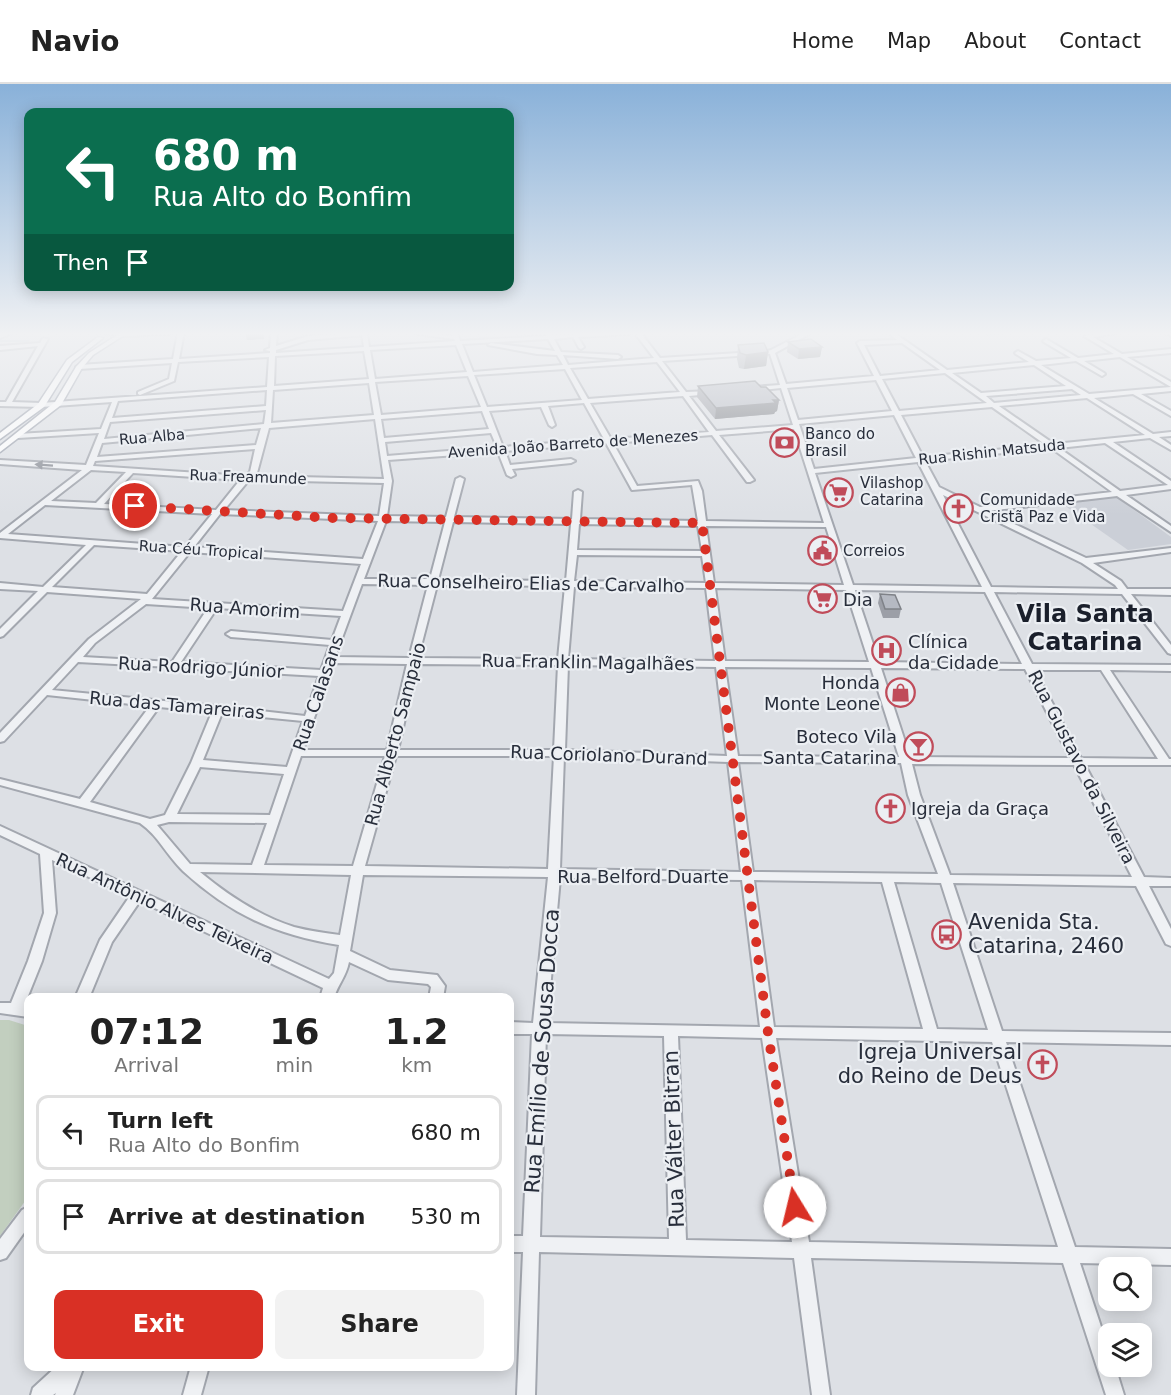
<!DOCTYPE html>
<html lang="en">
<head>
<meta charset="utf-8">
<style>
  body { margin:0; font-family:"DejaVu Sans",sans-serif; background:#f2f2f2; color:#222; height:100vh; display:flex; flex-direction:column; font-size:22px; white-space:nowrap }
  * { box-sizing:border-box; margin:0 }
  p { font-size:20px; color:#767676 }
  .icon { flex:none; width:33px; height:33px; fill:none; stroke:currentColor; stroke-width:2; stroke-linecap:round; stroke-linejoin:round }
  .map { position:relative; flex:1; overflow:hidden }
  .panel { position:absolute; left:24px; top:909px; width:490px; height:378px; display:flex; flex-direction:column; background:#fff; border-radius:12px; box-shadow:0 3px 15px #0003 }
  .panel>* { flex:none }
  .top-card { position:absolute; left:24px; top:24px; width:490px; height:183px; border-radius:12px; box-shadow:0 3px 15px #0003; background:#0b6e4f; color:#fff; overflow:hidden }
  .fabs { position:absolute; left:1098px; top:1173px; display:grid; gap:12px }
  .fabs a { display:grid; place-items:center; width:54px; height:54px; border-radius:12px; background:#fff; box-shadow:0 3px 15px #0003; font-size:30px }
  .pin { position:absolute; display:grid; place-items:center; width:51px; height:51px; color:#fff; margin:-26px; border:3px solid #fff; border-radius:50%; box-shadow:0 2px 6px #0007 }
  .me { position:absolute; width:66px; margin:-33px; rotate:351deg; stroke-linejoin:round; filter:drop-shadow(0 0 4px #0008) }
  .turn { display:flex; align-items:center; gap:21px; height:126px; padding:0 30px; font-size:27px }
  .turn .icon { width:78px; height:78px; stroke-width:2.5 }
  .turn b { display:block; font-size:42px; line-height:51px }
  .then { display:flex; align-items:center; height:57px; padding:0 30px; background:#0003; gap:12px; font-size:22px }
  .eta { display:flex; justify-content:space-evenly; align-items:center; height:102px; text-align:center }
  .eta b { font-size:36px; font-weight:700; line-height:42px }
  .button { display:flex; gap:12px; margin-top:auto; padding:12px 30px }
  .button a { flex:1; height:69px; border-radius:12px; background:#d93025; color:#fff; font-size:24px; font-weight:700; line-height:69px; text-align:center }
  .button a+a { background:#f2f2f2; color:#222 }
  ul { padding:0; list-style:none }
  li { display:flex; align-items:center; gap:18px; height:75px; margin:0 12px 9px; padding:0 18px; border:3px solid #e0e0e0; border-radius:12px }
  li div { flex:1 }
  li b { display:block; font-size:22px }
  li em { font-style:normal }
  header { display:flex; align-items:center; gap:36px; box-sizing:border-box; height:84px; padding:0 30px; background:#fff; border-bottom:2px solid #e0e0e0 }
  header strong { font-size:28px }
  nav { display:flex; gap:33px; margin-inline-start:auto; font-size:21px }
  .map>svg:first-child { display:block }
  .built { fill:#cbcfd7 }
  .green { fill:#c2cfbf }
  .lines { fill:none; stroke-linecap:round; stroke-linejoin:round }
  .stream { stroke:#9badc3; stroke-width:1.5 }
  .minor-casing { stroke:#a3a7af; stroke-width:4 }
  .major-casing { stroke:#9ea4b0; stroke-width:3 }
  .minor { fill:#eff1f4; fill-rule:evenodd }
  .major { fill:#fff; fill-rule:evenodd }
  .wall { fill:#9c9fa7 }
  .shaded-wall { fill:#7f8288 }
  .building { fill:#b5b9c2; stroke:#7f8288; stroke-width:1.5 }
  .oneway { fill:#8c9098 }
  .route { stroke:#d93025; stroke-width:10; stroke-dasharray:0 18 }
  .labels { text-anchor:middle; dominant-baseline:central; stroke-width:4.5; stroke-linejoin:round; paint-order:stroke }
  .far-poi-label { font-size:15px; fill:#282e3b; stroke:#eceff3; text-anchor:start }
  .far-street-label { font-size:15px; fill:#282e3b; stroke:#eceff3 }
  .street-label { font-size:18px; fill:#282e3b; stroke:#eceff3 }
  .poi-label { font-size:18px; fill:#282e3b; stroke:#eceff3; text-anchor:start }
  .near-poi-label { font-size:21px; fill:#282e3b; stroke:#eceff3; text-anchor:start }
  .near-street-label { font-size:21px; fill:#282e3b; stroke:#eceff3 }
  .district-label { font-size:24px; font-weight:bold; fill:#1a1f2b; stroke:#eceff3 }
</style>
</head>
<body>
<header>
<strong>Navio</strong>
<nav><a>Home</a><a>Map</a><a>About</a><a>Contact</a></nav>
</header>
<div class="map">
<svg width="1171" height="1311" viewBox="0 0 1171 1311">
  <rect width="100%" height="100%" fill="#dde0e5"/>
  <!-- built -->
  <polygon class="built" points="1115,412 1171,453 1171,460 1128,466 1061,419"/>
  <!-- green -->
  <polygon class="green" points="0,936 9,936 28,942 28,1113 0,1152"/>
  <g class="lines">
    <!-- stream -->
    <g class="stream">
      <polyline points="987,251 1022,248"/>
      <polyline points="0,257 29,257"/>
    </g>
    <defs>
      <g id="minor">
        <polygon points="8,248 16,248 0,254 0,250"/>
        <polygon points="98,248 172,248 169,250 122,252"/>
        <path d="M 178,248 L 184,248 L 179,275 L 270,269 L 270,267 L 265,266 L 270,264 L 271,248 L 277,248 L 276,262 L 308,252 L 367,248 L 369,263 L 455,257 L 454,255 L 418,250 L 415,248 L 453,252 L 451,248 L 457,248 L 460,257 L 546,252 L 544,248 L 550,248 L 552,251 L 633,248 L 630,250 L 578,253 L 584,263 L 581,265 L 579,264 L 573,253 L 554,255 L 561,268 L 618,271 L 621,273 L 618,275 L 563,271 L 568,281 L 654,274 L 634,248 L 640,248 L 660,274 L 754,268 L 754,270 L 752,271 L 662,277 L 686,308 L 712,307 L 712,309 L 710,310 L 689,312 L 716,347 L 793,341 L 781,304 L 753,307 L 750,305 L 753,303 L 780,301 L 770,270 L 764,268 L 771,266 L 806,248 L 813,248 L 775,269 L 786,300 L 874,292 L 857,259 L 860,257 L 897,256 L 887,248 L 893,248 L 947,286 L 1029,278 L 1016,270 L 1015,269 L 1018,267 L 1036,277 L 1071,274 L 1044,258 L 1043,257 L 1046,255 L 1078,274 L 1114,270 L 1084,252 L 1107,248 L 1122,248 L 1093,253 L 1122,270 L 1171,265 L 1171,269 L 1127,273 L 1171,298 L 1171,303 L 1120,273 L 1084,277 L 1104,289 L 1105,290 L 1102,292 L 1076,277 L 1041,281 L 1089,310 L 1171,303 L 1171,307 L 1141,310 L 1171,327 L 1171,332 L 1133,310 L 1094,314 L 1153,350 L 1171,348 L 1171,352 L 1159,353 L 1171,361 L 1171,366 L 1150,354 L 1113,358 L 1171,397 L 1171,405 L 1126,411 L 1171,442 L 1171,448 L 1117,412 L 987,427 L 1086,474 L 1171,464 L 1171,468 L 1093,479 L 1121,497 L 1127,505 L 1171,505 L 1171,511 L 1131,510 L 1171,561 L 1171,570 L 1168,569 L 1122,510 L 994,508 L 1032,580 L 1171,581 L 1171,587 L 1110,586 L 1169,675 L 1171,675 L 1171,681 L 1085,681 L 1144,793 L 1171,794 L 1171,802 L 1149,802 L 1171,845 L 1171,862 L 1166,860 L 1136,802 L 953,799 L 1002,947 L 1171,949 L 1171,961 L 1006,958 L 1075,1163 L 1171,1165 L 1171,1181 L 1080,1179 L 1108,1264 L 1108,1282 L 1115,1282 L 1124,1311 L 1106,1311 L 1063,1179 L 811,1174 L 830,1311 L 812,1311 L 794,1174 L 539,1168 L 535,1311 L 517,1311 L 523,1168 L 510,1168 L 510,1152 L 523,1152 L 532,950 L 510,950 L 510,938 L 533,939 L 548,793 L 363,791 L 350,867 L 390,886 L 437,891 L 445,902 L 443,914 L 429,914 L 431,903 L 428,900 L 388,896 L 349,878 C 346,893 338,900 334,914 L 320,914 L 323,904 L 140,817 L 112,858 L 89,914 L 75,914 L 100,856 L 130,812 L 52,776 L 56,829 L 42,877 L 24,922 L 28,923 L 28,933 L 0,929 L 0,919 L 11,919 L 28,877 L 44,829 L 40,770 L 0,751 L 0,742 L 329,895 L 334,889 L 339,861 C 275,851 230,830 183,787 C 167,772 158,751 140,739 L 0,701 L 0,695 L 80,715 L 150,622 L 47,611 L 4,657 L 0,658 L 0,649 L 89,555 L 141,515 L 47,508 L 3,552 L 0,553 L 0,545 L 38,507 L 0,505 L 0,499 L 43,503 L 86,461 L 0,454 L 0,449 L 82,386 L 0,380 L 0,376 L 86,381 L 99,349 L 18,354 L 15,352 L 18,350 L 101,345 L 112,318 L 41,323 L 0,322 L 0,318 L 6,318 L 38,262 L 0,266 L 0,262 L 40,259 L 43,254 L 48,255 L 12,318 L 41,319 L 267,303 L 269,273 L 178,278 L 174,297 L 140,311 L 138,310 L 138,308 L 169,295 L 172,279 L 79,285 L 76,283 L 79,281 L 173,275 ZM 362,251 L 364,263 L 276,269 L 276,266 L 308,256 ZM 548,255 L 555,267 L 491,259 L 488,261 L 537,270 L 557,271 L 563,281 L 473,288 L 462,260 ZM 902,259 L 940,286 L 880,292 L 864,261 ZM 456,261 L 467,288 L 375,295 L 370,266 ZM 364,267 L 369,295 L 274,302 L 275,272 ZM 657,278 L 680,308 L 588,315 L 570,284 ZM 1034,281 L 1066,302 L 981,309 L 952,289 ZM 565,285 L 582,316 L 487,323 L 474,291 ZM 945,289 L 987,319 L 899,327 L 882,295 ZM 468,292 L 481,323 L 381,331 L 375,298 ZM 876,296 L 892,327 L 798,336 L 787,304 ZM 369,299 L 374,331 L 271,339 L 273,306 ZM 1072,305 L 1081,311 L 994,319 L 986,312 ZM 267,306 L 266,322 L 112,334 L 118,317 ZM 683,312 L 709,348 L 611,355 L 590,319 ZM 1087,314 L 1145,351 L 1054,360 L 999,322 ZM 584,319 L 604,355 L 503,363 L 489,327 L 541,323 L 549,341 L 552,343 L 555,341 L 548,322 ZM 992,323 L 1046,361 L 923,373 L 901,331 ZM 266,326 L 264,340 L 104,355 L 110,338 ZM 482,327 L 489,345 L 384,354 L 381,335 ZM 894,331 L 916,374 L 814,385 L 799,340 ZM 375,335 L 384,395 L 254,392 L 257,389 L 269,344 ZM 261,344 L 256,361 L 97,373 L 102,359 ZM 794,345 L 824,439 L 706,437 L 702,407 L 698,397 L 637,402 L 613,359 L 712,351 L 747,398 L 750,398 L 754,396 L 719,351 ZM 491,349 L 497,363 L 387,372 L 385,358 ZM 606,359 L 632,406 L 692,401 L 698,437 L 580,435 L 582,408 L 578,406 L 574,408 L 572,435 L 454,433 L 464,395 L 460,393 L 456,395 L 446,433 L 387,432 L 392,397 L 388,376 L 498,368 L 507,391 L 511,393 L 515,391 L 512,385 L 571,379 L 575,377 L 571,375 L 510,381 L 505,367 ZM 1105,359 L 1168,401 L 1120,407 L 1059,364 ZM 1051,364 L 1112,408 L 980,423 L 939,403 L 925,377 ZM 255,365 L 250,388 L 245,392 L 93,382 L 95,377 ZM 918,378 L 982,503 L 853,501 L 815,389 ZM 91,386 L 126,388 L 96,419 L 51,417 ZM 133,389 L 240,396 L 216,426 L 104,420 ZM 249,396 L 384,399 L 379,432 L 224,426 ZM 943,411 L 1082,479 L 1115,501 L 1118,505 L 991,503 ZM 45,421 L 212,430 L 185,463 L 8,450 ZM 220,430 L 378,437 L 363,475 L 194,463 ZM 386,437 L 445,438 L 430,495 L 364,495 ZM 453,438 L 571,440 L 566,497 L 438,496 ZM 579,440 L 698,442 L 702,467 L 577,466 ZM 706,442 L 826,443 L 844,501 L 714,499 ZM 94,461 L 182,467 L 147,510 L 52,503 ZM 190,468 L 361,480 L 343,527 L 152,515 ZM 577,471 L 702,472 L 706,499 L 574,497 ZM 362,500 L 428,501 L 409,574 L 335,573 ZM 437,501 L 565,502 L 558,575 L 418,574 ZM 574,503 L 706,504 L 715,577 L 568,575 ZM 715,504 L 846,506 L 869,578 L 725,577 ZM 855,506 L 985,508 L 1022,580 L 879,578 ZM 146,520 L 208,524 L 172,578 L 83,573 L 95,559 ZM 217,524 L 341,532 L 332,556 L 231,547 L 226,550 L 231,553 L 330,561 L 321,586 L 181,578 ZM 78,578 L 170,583 L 174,585 L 178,584 L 319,592 L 305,632 L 224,623 L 219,621 L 215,622 L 52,606 ZM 333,579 L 407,580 L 387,666 L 303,666 ZM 417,580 L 558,581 L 554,666 L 398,666 ZM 568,581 L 716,583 L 727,672 L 565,666 ZM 725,583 L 871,584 L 899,673 L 738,672 ZM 881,584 L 1025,585 L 1070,674 L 910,673 ZM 1035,586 L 1101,586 L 1158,675 L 1081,674 ZM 159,623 L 212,628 L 191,679 L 165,731 L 150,735 L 90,718 ZM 222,629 L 303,637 L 287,683 L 203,676 ZM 301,672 L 385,672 L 353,782 L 264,781 ZM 396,672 L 554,672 L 548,785 L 365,782 ZM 564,672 L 728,678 L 741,788 L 560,785 ZM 738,678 L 901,679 L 908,711 L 938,790 L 753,788 ZM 912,680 L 1074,681 L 1132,793 L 950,791 L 920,711 ZM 200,683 L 284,690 L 270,731 L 177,730 ZM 169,738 L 267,739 L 252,781 L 190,780 L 157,741 ZM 200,788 L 351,791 L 340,851 C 325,849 309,847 294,843 C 259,832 228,811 200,788 ZM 560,794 L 742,796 L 760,943 L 547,939 ZM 754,796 L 882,798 L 923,945 L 774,943 ZM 894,798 L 941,799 L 988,946 L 937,945 ZM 546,950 L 664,952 L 669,1155 L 540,1153 ZM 678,952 L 762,954 L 792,1158 L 686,1156 ZM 776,954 L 992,958 L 1058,1163 L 809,1158 Z"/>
        <polygon points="1162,248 1171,248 1171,252"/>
        <polygon points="28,1123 28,1143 6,1174 0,1176 0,1155 22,1126"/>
        <polygon points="57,1282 84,1282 73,1311 55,1311 56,1309 53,1311 31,1311 33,1304"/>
        <polygon points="191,1282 209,1282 201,1311 183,1311"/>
      </g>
      <g id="major">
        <polygon points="122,248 129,248 93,271 82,284 61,321 0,368 0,362 55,318 76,283 89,269"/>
        <polygon points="98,253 103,254 72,278 44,323 0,355 0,349 38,320 67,276"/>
      </g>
    </defs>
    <!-- minor casing -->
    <use href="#minor" class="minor-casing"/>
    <!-- major casing -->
    <use href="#major" class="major-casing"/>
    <!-- minor -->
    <use href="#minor" class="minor"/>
    <!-- major -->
    <use href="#major" class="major"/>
  </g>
  <!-- wall -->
  <g class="wall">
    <polygon points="788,258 822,263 820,273 798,275 787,268"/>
    <polygon points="738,261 768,268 766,282 744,285 739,284 737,275"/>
    <polygon points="698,302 779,316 777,327 775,328 774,330 715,335 697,313"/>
    <polygon points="880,510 901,525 899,534 883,534 878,519"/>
  </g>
  <!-- shaded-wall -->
  <g class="shaded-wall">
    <polygon points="245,248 264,248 264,255 247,256"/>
    <polygon points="822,263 820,273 798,275 799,265"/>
    <polygon points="768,268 766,282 744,285 746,271"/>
    <polygon points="779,316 777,327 775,328 774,330 715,335 716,324"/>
  </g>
  <!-- building -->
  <g class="building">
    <polygon points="811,255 822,263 799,265 788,258"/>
    <polygon points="764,259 768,268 746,271 740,269 738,261"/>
    <polygon points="755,297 761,303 766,303 779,316 773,316 776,319 716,324 698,302"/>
    <polygon points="880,510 895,511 901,525 885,525"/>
  </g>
  <!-- one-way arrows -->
  <defs><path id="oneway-solid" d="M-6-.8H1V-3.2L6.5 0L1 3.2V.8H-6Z" transform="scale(1.5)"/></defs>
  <use class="oneway" href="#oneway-solid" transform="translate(44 381) rotate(-176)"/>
  <!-- sky -->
  <linearGradient id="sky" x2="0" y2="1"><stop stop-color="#89b1d9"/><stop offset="0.58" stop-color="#f0f1f3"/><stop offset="1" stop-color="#f0f1f3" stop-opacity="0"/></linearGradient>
  <rect width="1171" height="431" fill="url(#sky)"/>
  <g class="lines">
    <!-- route -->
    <polyline class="route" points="135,422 332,434 702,439 768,949 795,1123"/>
  </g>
  <!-- icons -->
  <defs>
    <symbol id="bank-ring" viewBox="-11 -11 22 22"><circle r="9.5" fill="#eceff3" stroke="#c04c5a" stroke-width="1.5"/><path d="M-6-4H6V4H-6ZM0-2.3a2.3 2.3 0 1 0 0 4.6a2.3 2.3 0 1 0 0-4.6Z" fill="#c04c5a"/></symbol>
    <symbol id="supermarket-ring" viewBox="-11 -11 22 22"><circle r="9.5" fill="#eceff3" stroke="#c04c5a" stroke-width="1.5"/><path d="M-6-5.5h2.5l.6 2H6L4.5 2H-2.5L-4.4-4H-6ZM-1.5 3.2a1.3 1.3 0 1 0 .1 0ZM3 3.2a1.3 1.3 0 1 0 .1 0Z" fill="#c04c5a"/></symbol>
    <symbol id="church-ring" viewBox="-11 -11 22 22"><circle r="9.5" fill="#eceff3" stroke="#c04c5a" stroke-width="1.5"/><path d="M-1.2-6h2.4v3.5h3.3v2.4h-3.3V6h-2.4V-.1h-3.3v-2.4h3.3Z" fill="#c04c5a"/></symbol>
    <symbol id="civic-ring" viewBox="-11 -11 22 22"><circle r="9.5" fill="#eceff3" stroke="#c04c5a" stroke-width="1.5"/><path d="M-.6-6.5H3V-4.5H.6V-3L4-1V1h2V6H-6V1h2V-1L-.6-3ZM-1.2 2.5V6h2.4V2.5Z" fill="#c04c5a"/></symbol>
    <symbol id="hospital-ring" viewBox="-11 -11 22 22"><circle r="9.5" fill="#eceff3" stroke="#c04c5a" stroke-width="1.5"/><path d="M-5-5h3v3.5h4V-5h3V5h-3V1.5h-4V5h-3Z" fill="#c04c5a"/></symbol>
    <symbol id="shop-ring" viewBox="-11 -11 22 22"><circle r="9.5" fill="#eceff3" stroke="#c04c5a" stroke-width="1.5"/><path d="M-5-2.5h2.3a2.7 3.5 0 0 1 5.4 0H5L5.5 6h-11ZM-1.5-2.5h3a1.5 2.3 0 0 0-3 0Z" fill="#c04c5a"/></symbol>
    <symbol id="bar-ring" viewBox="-11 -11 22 22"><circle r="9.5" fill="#eceff3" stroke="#c04c5a" stroke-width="1.5"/><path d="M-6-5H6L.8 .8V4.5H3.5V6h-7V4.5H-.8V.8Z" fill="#c04c5a"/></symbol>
    <symbol id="bus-ring" viewBox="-11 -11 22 22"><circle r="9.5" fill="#eceff3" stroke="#c04c5a" stroke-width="1.5"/><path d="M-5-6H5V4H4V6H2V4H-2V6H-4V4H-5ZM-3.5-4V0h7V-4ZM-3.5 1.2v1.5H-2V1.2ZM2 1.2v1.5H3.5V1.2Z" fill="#c04c5a"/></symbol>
  </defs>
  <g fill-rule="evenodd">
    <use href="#bank-ring" x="768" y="342" width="33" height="33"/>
    <use href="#supermarket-ring" x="822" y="392" width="33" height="33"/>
    <use href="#church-ring" x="942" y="408" width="33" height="33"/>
    <use href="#civic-ring" x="806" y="450" width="33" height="33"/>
    <use href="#supermarket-ring" x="806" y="498" width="33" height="33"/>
    <use href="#hospital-ring" x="870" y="550" width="33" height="33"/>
    <use href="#shop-ring" x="884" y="592" width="33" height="33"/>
    <use href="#bar-ring" x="902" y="646" width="33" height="33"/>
    <use href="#church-ring" x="874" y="708" width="33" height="33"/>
    <use href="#bus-ring" x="930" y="834" width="33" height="33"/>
    <use href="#church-ring" x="1026" y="964" width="33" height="33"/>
  </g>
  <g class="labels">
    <!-- far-poi labels -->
    <g class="far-poi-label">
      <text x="805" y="350">Banco do<tspan x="805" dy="17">Brasil</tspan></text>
      <text x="860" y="399">Vilashop<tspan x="860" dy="17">Catarina</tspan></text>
      <text x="980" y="416">Comunidade<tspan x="980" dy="17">Cristã Paz e Vida</tspan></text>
      <text x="843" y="467">Correios</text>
    </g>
    <!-- far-street labels -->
    <g class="far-street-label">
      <text transform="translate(152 353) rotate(-5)">Rua Alba</text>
      <text transform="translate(573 360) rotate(-4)">Avenida João Barreto de Menezes</text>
      <text transform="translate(992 368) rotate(-6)">Rua Rishin Matsuda</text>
      <text transform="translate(248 393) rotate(2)">Rua Freamunde</text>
      <text transform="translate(201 466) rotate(4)">Rua Céu Tropical</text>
    </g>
    <!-- street labels -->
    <g class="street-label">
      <text transform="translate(531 499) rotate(1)">Rua Conselheiro Elias de Carvalho</text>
      <text transform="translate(245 524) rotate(4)">Rua Amorim</text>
      <text transform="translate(588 578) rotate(1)">Rua Franklin Magalhães</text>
      <text transform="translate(201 583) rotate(3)">Rua Rodrigo Júnior</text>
      <text transform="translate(318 609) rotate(-71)">Rua Calasans</text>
      <text transform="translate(177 621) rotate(5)">Rua das Tamareiras</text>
      <text transform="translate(395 650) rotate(-75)">Rua Alberto Sampaio</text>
      <text transform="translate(609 671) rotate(2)">Rua Coriolano Durand</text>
      <text transform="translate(1082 683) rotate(63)">Rua Gustavo da Silveira</text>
      <text x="643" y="792">Rua Belford Duarte</text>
      <text transform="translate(165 824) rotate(25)">Rua Antônio Alves Teixeira</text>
    </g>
    <!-- poi labels -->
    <g class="poi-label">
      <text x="843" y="515">Dia</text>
      <text x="908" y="557">Clínica<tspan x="908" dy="21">da Cidade</tspan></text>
      <text x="880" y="598" text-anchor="end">Honda<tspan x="880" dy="21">Monte Leone</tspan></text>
      <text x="897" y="652" text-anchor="end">Boteco Vila<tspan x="897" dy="21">Santa Catarina</tspan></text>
      <text x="911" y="724">Igreja da Graça</text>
    </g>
    <!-- near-poi labels -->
    <g class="near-poi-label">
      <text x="968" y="838">Avenida Sta.<tspan x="968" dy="24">Catarina, 2460</tspan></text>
      <text x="1022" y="968" text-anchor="end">Igreja Universal<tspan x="1022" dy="24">do Reino de Deus</tspan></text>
    </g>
    <!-- near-street labels -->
    <g class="near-street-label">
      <text transform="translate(542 967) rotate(-86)">Rua Emílio de Sousa Docca</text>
      <text transform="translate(674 1055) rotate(-92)">Rua Válter Bitran</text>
    </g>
    <!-- district labels -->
    <g class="district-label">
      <text x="1085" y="530">Vila Santa<tspan x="1085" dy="28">Catarina</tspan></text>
    </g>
  </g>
</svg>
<div class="fabs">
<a><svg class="icon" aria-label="search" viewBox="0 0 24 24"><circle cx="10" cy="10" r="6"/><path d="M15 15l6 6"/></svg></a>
<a><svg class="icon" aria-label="layers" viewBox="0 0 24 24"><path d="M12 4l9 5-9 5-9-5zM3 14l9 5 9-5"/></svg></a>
</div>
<div class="pin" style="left:135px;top:422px;background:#d93025"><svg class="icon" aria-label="arrive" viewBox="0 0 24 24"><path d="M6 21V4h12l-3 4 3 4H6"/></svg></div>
<svg class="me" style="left:795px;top:1123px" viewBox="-20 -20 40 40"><circle r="19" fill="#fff"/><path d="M0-13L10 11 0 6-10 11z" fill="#d93025"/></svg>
<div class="top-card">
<div class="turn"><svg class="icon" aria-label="left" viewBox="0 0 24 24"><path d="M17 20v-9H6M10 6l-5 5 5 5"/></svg><div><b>680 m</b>Rua Alto do Bonfim</div></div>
<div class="then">Then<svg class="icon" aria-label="arrive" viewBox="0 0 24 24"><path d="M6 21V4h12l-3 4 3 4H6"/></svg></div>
</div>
<section class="panel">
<div class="eta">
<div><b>07:12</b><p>Arrival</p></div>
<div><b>16</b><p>min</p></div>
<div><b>1.2</b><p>km</p></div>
</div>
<ul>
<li><svg class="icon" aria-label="left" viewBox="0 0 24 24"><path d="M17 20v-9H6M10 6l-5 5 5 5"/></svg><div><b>Turn left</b><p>Rua Alto do Bonfim</p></div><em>680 m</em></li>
<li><svg class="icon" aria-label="arrive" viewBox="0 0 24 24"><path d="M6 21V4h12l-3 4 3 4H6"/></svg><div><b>Arrive at destination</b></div><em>530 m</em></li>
</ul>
<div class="button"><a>Exit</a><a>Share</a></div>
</section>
</div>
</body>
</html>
